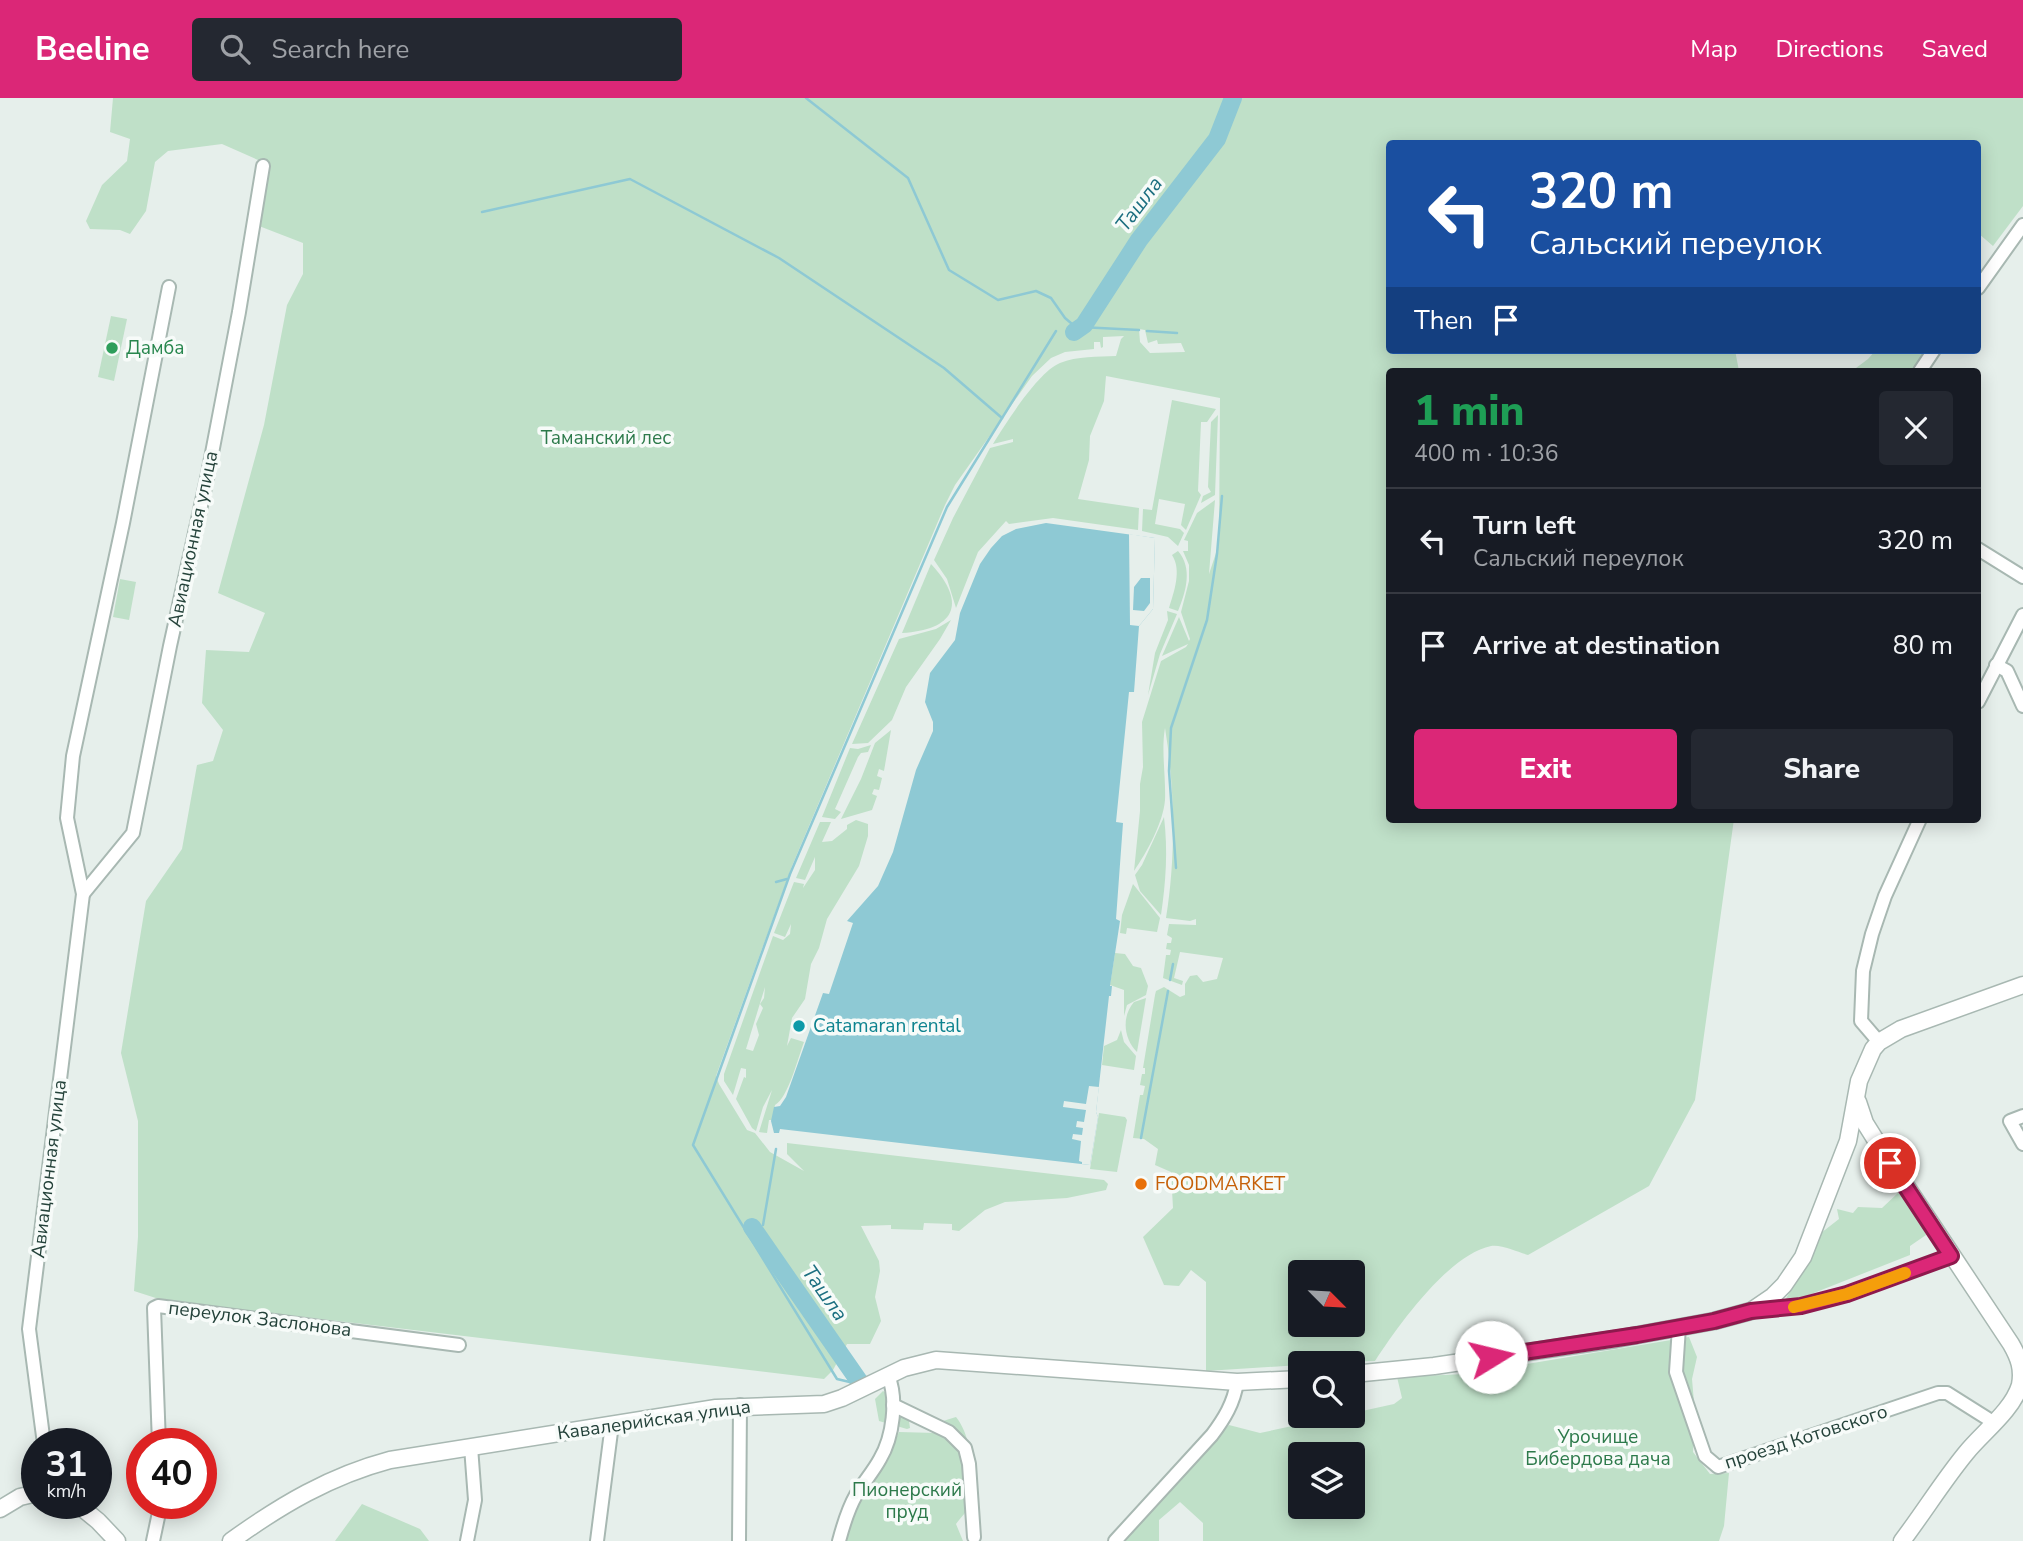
<!DOCTYPE html>
<html lang="en">
<head>
<meta charset="utf-8">
<style>
  body { margin:0; font-family:"Nunito Sans",sans-serif; background:#242831; color:#f1f3f6; height:100vh; display:flex; flex-direction:column; font-size:26px; white-space:nowrap }
  * { box-sizing:border-box; margin:0 }
  p { font-size:23px; color:#9ea1a6 }
  .icon { flex:none; width:38px; height:38px; fill:none; stroke:currentColor; stroke-width:2; stroke-linecap:round; stroke-linejoin:round }
  .map { position:relative; flex:1; overflow:hidden }
  .sheet { position:absolute; left:1386px; top:270px; width:595px; height:455px; display:flex; flex-direction:column; background:#171b24; border-radius:7px; box-shadow:0 4px 18px #0003 }
  .sheet>* { flex:none }
  .top-card { position:absolute; left:1386px; top:42px; width:595px; height:214px; border-radius:7px; box-shadow:0 4px 18px #0003; background:#1a4fa0; color:#fff; overflow:hidden }
  .needle { width:46px; rotate:114deg }
  .buttons { position:absolute; left:1288px; top:1162px; display:grid; gap:14px }
  .buttons a { display:grid; place-items:center; width:77px; height:77px; border-radius:7px; background:#171b24; box-shadow:0 4px 18px #0003; font-size:35px }
  .speed { position:absolute; left:21px; top:1330px; display:flex; gap:14px; font-size:35px; font-weight:700; text-align:center }
  .speed>* { display:grid; place-content:center; width:91px; height:91px; border-radius:50%; background:#171b24; box-shadow:0 4px 18px #0003; line-height:1 }
  .speed small { font-size:18px; font-weight:400 }
  .speed .limit { border:10px solid #d22; background:#fff; color:#111 }
  .pin { position:absolute; display:grid; place-items:center; width:60px; height:60px; color:#fff; margin:-30px; border:4px solid #fff; border-radius:50%; box-shadow:0 2px 7px #0007 }
  .me { position:absolute; width:77px; margin:-38px; rotate:81deg; stroke-linejoin:round; filter:drop-shadow(0 0 5px #0008) }
  .turn { display:flex; align-items:center; gap:24px; height:147px; padding:0 28px; font-size:32px }
  .turn .icon { width:91px; height:91px; stroke-width:2.5 }
  .turn b { display:block; font-size:49px; line-height:60px }
  .then { display:flex; align-items:center; height:66px; padding:0 28px; background:#0003; gap:14px; font-size:26px }
  .round { display:grid; place-items:center; flex:none; width:74px; height:74px; border-radius:7px; background:#242831 }
  .head { display:flex; align-items:center; justify-content:space-between; height:119px; padding:0 28px }
  h1 { font-size:42px; font-weight:800; line-height:52px; color:#1e9e55 }
  .button { display:flex; gap:14px; margin-top:auto; padding:14px 28px }
  .button a { flex:1; height:80px; border-radius:7px; background:#db2777; color:#fff; font-size:28px; font-weight:800; line-height:80px; text-align:center }
  .button a+a { background:#242831; color:#f1f3f6 }
  ul { padding:0; list-style:none }
  li { display:flex; align-items:center; gap:21px; height:105px; padding:0 28px; border-top:2px solid #363941 }
  li div { flex:1 }
  li b { display:block; font-size:26px }
  li em { font-style:normal }
  header { display:flex; align-items:center; gap:42px; box-sizing:border-box; height:98px; padding:0 35px; background:#db2777; color:#fff }
  header strong { font-size:33px }
  nav { display:flex; gap:38px; margin-inline-start:auto; font-size:24px }
  .search { width:490px; height:63px; background:#242831; display:flex; align-items:center; gap:18px; box-sizing:border-box; padding:0 24px; border-radius:7px; color:#9ea1a6; font-size:26px }
  .map>svg:first-child { display:block }
  .green { fill:#bfe0c8; fill-rule:evenodd }
  .water { fill:#8ec9d4 }
  .pier { fill:#e6efeb; fill-rule:evenodd }
  .lines { fill:none; stroke-linecap:round; stroke-linejoin:round }
  .stream { stroke:#8ec9d4; stroke-width:2.5 }
  .river { stroke:#8ec9d4; stroke-width:18 }
  .minor-casing { stroke:#a8b8b2; stroke-width:16 }
  .tertiary-casing { stroke:#a8b8b2; stroke-width:19 }
  .minor { stroke:#fff; stroke-width:12 }
  .tertiary { stroke:#fff; stroke-width:16 }
  .route-casing { stroke:#8e194d; stroke-width:18 }
  .route { stroke:#db2777; stroke-width:12 }
  .slow { stroke:#f59e0b; stroke-width:12 }
  .leisure-dot { fill:#2e9e5b; stroke:#f7fbf9; stroke-width:2.5 }
  .culture-dot { fill:#0f9aa8; stroke:#f7fbf9; stroke-width:2.5 }
  .food-dot { fill:#e8710a; stroke:#f7fbf9; stroke-width:2.5 }
  .labels { text-anchor:middle; dominant-baseline:central; stroke-width:7; stroke-linejoin:round; paint-order:stroke }
  .leisure-label { font-size:19px; fill:#27864d; stroke:#f7fbf9; text-anchor:start }
  .park-label { font-size:19px; fill:#2d7a4b; stroke:#f7fbf9 }
  .street-label { font-size:19px; fill:#24423a; stroke:#f7fbf9 }
  .culture-label { font-size:19px; fill:#0d838f; stroke:#f7fbf9; text-anchor:start }
  .food-label { font-size:19px; fill:#c56008; stroke:#f7fbf9; text-anchor:start }
  .water-label { font-size:21px; font-style:italic; fill:#1c6f80; stroke:#f7fbf9 }
</style>
</head>
<body>
<header>
<strong>Beeline</strong>
<div class="search"><svg class="icon" aria-label="search" viewBox="0 0 24 24"><circle cx="10" cy="10" r="6"/><path d="M15 15l6 6"/></svg>Search here</div>
<nav><a>Map</a><a>Directions</a><a>Saved</a></nav>
</header>
<div class="map">
<svg width="2023" height="1443" viewBox="0 0 2023 1443">
  <rect width="100%" height="100%" fill="#e6efeb"/>
  <!-- green -->
  <g class="green">
    <path d="M 113,0 L 2023,0 L 2023,108 L 1993,148 L 1978,135 L 1978,46 L 1390,46 L 1390,252 L 1735,252 L 1739,273 L 1390,273 L 1390,721 L 1734,721 L 1695,1002 L 1649,1088 L 1528,1157 C 1518,1154 1501,1146 1491,1148 C 1448,1157 1398,1228 1375,1263 L 1300,1265 L 1300,1267 L 1206,1273 L 1206,1184 L 1191,1172 L 1179,1188 L 1164,1187 L 1143,1139 L 1173,1110 L 1171,1074 L 1155,1067 L 1158,1051 L 1144,1041 L 1133,1040 L 1140,997 L 1143,997 L 1145,988 L 1140,987 L 1142,976 L 1145,976 L 1145,970 L 1143,970 L 1155,897 L 1156,893 L 1164,889 L 1180,899 L 1185,897 L 1185,886 L 1190,878 L 1197,877 L 1203,884 L 1217,881 L 1223,860 L 1180,854 L 1174,880 L 1183,883 L 1182,887 L 1163,880 L 1166,857 L 1170,857 L 1171,852 L 1166,851 L 1167,845 L 1171,845 L 1172,840 L 1167,837 L 1169,826 L 1196,827 L 1196,821 L 1190,823 L 1166,820 C 1176,758 1175,691 1165,630 C 1161,653 1166,678 1165,702 C 1163,725 1147,754 1134,773 L 1140,713 L 1140,686 L 1143,669 L 1142,624 L 1161,563 L 1186,549 L 1188,546 L 1162,558 L 1179,519 L 1189,543 L 1190,541 L 1181,514 L 1189,483 L 1189,467 L 1183,453 L 1188,453 L 1188,443 L 1184,442 L 1197,415 L 1215,402 L 1209,476 L 1219,446 L 1220,300 L 1106,278 L 1104,303 L 1090,338 L 1089,362 L 1078,401 L 1139,410 L 1138,432 L 1053,420 L 1009,426 L 1006,423 L 978,454 L 956,510 L 947,481 L 934,462 L 953,420 L 990,350 L 1013,344 L 1013,341 L 993,346 C 1006,325 1038,274 1060,265 C 1077,258 1098,259 1116,258 L 1121,241 L 1124,238 L 1103,239 L 1103,249 L 1101,250 L 1100,244 L 1094,244 L 1094,251 L 1065,254 L 1051,260 L 1032,278 L 955,387 L 945,407 L 792,768 L 716,978 L 719,986 L 747,1032 L 755,1035 L 770,1054 L 804,1073 L 787,1056 L 787,1045 L 1104,1082 L 1108,1086 L 1106,1092 L 1067,1100 L 1005,1104 L 985,1112 L 959,1133 L 952,1132 L 952,1126 L 924,1125 L 923,1132 L 891,1131 L 891,1127 L 861,1128 L 879,1163 L 880,1173 L 875,1199 L 881,1223 L 870,1246 L 847,1246 L 833,1272 L 824,1281 L 162,1202 L 134,1193 L 138,1139 L 138,1023 L 121,955 L 146,803 L 182,751 L 197,667 L 213,663 L 223,632 L 202,605 L 206,552 L 249,554 L 265,515 L 218,495 L 264,327 L 287,207 L 303,176 L 303,145 L 259,128 L 268,83 L 258,62 L 222,46 L 168,53 L 155,64 L 146,113 L 130,136 L 120,132 L 90,131 L 86,123 L 102,87 L 127,63 L 130,41 L 110,34 ZM 1139,231 L 1145,232 L 1148,245 L 1157,242 L 1158,246 L 1181,245 L 1185,254 L 1150,255 L 1140,244 ZM 1300,1174 L 1353,1174 L 1353,1227 L 1300,1227 Z"/>
    <polygon points="111,218 127,221 114,283 98,279"/>
    <polygon points="1876,252 1930,252 1914,273 1852,273 1868,261"/>
    <polygon points="1172,302 1216,311 1207,324 1201,324 1198,393 1201,397 1186,432 1181,427 1185,406 1159,401 1155,426 1180,431 1184,435 1178,448 1168,439 1142,433 1143,411 1152,412"/>
    <polygon points="1218,317 1215,397 1201,405 1203,398 1211,394 1208,389 1211,324"/>
    <path d="M 1178,453 C 1193,470 1186,494 1178,513 L 1169,510 C 1174,494 1182,472 1172,457 Z"/>
    <path d="M 931,466 C 969,507 953,532 902,535 Z"/>
    <polygon points="120,481 136,484 129,522 113,519"/>
    <polygon points="1167,513 1177,516 1160,556 1148,597 1155,555 1168,522"/>
    <polygon points="951,522 940,541 906,589 892,622 868,645 852,646 899,541 936,531"/>
    <polygon points="891,632 884,673 879,671 877,678 882,680 879,692 874,691 872,696 877,698 872,712 841,721 861,681 875,645"/>
    <polygon points="871,647 868,654 861,655 858,659 835,711 841,714 835,721 822,719 850,650 858,651"/>
    <path d="M 1164,719 C 1168,753 1166,783 1161,817 L 1140,793 L 1135,777 L 1142,767 Z"/>
    <path d="M 856,722 L 868,726 L 868,738 L 859,768 L 827,821 L 819,850 L 811,866 L 805,901 L 792,920 L 787,948 L 791,940 L 804,944 C 798,960 788,1000 775,1007 L 772,1022 L 769,1022 L 767,1035 L 759,1034 L 772,992 L 763,1009 L 756,1033 L 752,1030 L 736,1001 L 744,979 L 746,980 L 746,971 L 741,970 L 733,997 L 724,983 L 724,976 L 773,838 L 783,842 L 790,836 L 791,826 L 785,839 L 774,835 L 794,784 L 804,786 L 803,790 L 815,772 L 815,759 L 805,782 L 796,780 L 820,724 L 831,724 L 822,744 L 832,743 L 847,731 L 847,727 ZM 765,889 L 764,900 L 760,906 L 763,910 L 756,926 L 759,937 L 753,953 L 746,951 Z"/>
    <polygon points="1133,786 1160,820 1157,834 1127,830 1126,836 1120,835 1122,817"/>
    <polygon points="1115,855 1125,856 1133,868 1141,870 1148,888 1146,897 1127,907 1124,918 1124,892 1110,887"/>
    <path d="M 1146,900 L 1137,954 C 1124,941 1121,919 1134,904 Z"/>
    <polygon points="1121,932 1124,944 1136,958 1134,972 1102,967 1104,948 1117,942"/>
    <polygon points="1099,1015 1125,1019 1127,1022 1117,1074 1090,1071"/>
    <polygon points="1898,1095 1902,1097 1922,1125 1926,1137 1910,1148 1910,1157 1791,1204 1785,1202 1809,1163 1821,1135 1839,1121 1837,1111 1853,1115 1858,1109 1882,1110"/>
    <path d="M 1689,1239 L 1697,1259 L 1692,1281 L 1695,1316 L 1693,1354 L 1710,1376 L 1729,1375 L 1724,1428 L 1719,1443 L 1203,1443 L 1203,1425 L 1180,1404 L 1159,1422 L 1159,1443 L 1123,1443 L 1229,1327 L 1260,1335 L 1339,1318 L 1353,1318 L 1353,1315 L 1394,1306 L 1402,1300 L 1397,1279 L 1466,1276 ZM 1300,1356 L 1353,1356 L 1353,1409 L 1300,1409 Z"/>
    <polygon points="883,1293 889,1297 891,1311 909,1323 910,1330 907,1331 879,1323 875,1301"/>
    <path d="M 956,1319 C 971,1337 979,1385 969,1408 C 967,1414 960,1420 956,1426 L 963,1443 L 842,1443 L 868,1387 L 889,1355 L 899,1334 L 936,1335 L 943,1323 Z"/>
    <polygon points="362,1406 420,1431 429,1443 335,1443"/>
  </g>
  <!-- water -->
  <polygon class="water" points="1046,425 1155,440 1153,511 1139,528 1134,594 1129,594 1116,724 1123,725 1116,821 1120,823 1110,888 1112,888 1111,898 1109,898 1096,1014 1098,1019 1090,1067 780,1031 779,1035 774,1035 771,1023 774,1009 780,1008 786,999 823,895 829,896 853,825 847,823 878,788 893,754 916,672 933,633 933,624 925,604 930,575 955,542 960,515 980,466 991,450 1002,438 1016,431"/>
  <!-- pier -->
  <g class="pier">
    <path d="M 1129,436 L 1155,440 L 1153,511 L 1139,528 L 1130,527 ZM 1141,480 L 1150,480 L 1150,505 L 1144,513 L 1133,512 L 1134,489 Z"/>
    <polygon points="1089,988 1099,989 1096,1014 1098,1019 1090,1067 1082,1066 1082,1064 1079,1063 1081,1043 1072,1041 1073,1036 1082,1037 1083,1030 1076,1029 1077,1023 1084,1024 1086,1012 1063,1009 1064,1003 1086,1006"/>
  </g>
  <g class="lines">
    <!-- stream -->
    <g class="stream">
      <polyline points="806,0 908,80 949,172 998,202 1036,193 1051,200 1065,220 1078,231"/>
      <polyline points="482,114 630,81 779,160 944,270 1002,320"/>
      <polyline points="1080,229 1139,232"/>
      <polyline points="1147,233 1177,235"/>
      <polyline points="1176,770 1169,673 1171,630 1207,522 1217,456 1222,398"/>
      <polyline points="776,784 787,781"/>
      <polyline points="1170,882 1173,866"/>
      <polyline points="1141,1040 1168,893"/>
      <polyline points="763,1127 776,1051"/>
      <polyline points="761,1142 762,1137"/>
      <polyline points="858,1286 837,1281 693,1047 790,776 947,409 1056,233"/>
    </g>
    <!-- river -->
    <g class="river">
      <polyline points="1074,234 1084,227 1139,142 1217,41 1233,0"/>
      <polyline points="752,1129 861,1286"/>
    </g>
    <defs>
      <g id="minor">
        <polyline points="1978,190 2023,127"/>
        <polyline points="1920,273 1934,252"/>
        <polyline points="1978,451 2023,479"/>
        <polyline points="1996,567 2007,573 2023,608"/>
        <polyline points="1978,604 2023,517"/>
        <polyline points="83,796 133,735 170,548 208,376 239,214 263,68"/>
        <polyline points="1879,944 1861,923 1863,873 1872,836 1885,798 1920,721"/>
        <polyline points="2023,1018 2010,1023 2023,1046"/>
        <polyline points="1751,1213 1801,1208 1847,1196 1951,1158"/>
        <polyline points="1679,1229 1676,1274 1705,1358 1718,1369 1938,1295 1947,1295 1993,1324"/>
        <polyline points="893,1307 949,1334 965,1350 969,1366 974,1439"/>
        <polyline points="44,1346 29,1231 83,796 67,720 73,658 123,425 169,189"/>
        <polyline points="159,1346 154,1210 158,1208 459,1247"/>
        <polyline points="153,1443 161,1405"/>
        <polyline points="467,1443 475,1402 471,1349"/>
        <polyline points="597,1443 612,1326"/>
        <polyline points="739,1443 740,1307"/>
        <path d="M 839,1443 C 843,1428 848,1411 856,1397 C 863,1385 873,1374 880,1361 C 893,1339 898,1302 888,1277"/>
        <path d="M 1115,1443 L 1212,1337 C 1224,1321 1234,1305 1237,1284"/>
      </g>
      <g id="tertiary">
        <path d="M 1858,1004 L 1865,1025 L 1875,1041 L 2011,1246 C 2019,1260 2023,1271 2020,1287 C 2012,1313 1983,1334 1966,1355 C 1943,1383 1924,1414 1902,1443"/>
        <polyline points="1353,1276 1434,1268 1616,1241 1714,1223 1751,1213 1773,1198 1784,1187 1803,1159 1848,1043 1859,983 1873,951 1879,944 1901,931 2023,887"/>
        <polyline points="76,1405 98,1423 117,1443"/>
        <polyline points="0,1411 20,1399 37,1395"/>
        <path d="M 231,1443 C 281,1407 330,1378 390,1362 L 716,1310 L 824,1306 L 842,1300 L 904,1270 L 936,1262 L 1237,1284 L 1300,1281"/>
      </g>
    </defs>
    <!-- minor casing -->
    <use href="#minor" class="minor-casing"/>
    <!-- tertiary casing -->
    <use href="#tertiary" class="tertiary-casing"/>
    <!-- minor -->
    <use href="#minor" class="minor"/>
    <!-- tertiary -->
    <use href="#tertiary" class="tertiary"/>
  </g>
  <g class="lines">
    <defs>
      <polyline id="route" points="1491,1259 1637,1237 1714,1223 1751,1213 1801,1208 1847,1196 1951,1158 1890,1065"/>
    </defs>
    <!-- route casing -->
    <use href="#route" class="route-casing"/>
    <!-- route -->
    <use href="#route" class="route"/>
    <!-- slow -->
    <polyline class="slow" points="1794,1209 1847,1196 1905,1175"/>
  </g>
  <!-- markers -->
  <circle class="leisure-dot" cx="112" cy="250" r="7"/>
  <circle class="culture-dot" cx="799" cy="928" r="7"/>
  <circle class="food-dot" cx="1141" cy="1086" r="7"/>
  <g class="labels">
    <!-- leisure labels -->
    <g class="leisure-label">
      <text x="126" y="250">Дамба</text>
    </g>
    <!-- park labels -->
    <g class="park-label">
      <text x="606" y="340">Таманский лес</text>
      <text x="1598" y="1339">Урочище<tspan x="1598" dy="22">Бибердова дача</tspan></text>
      <text x="907" y="1392">Пионерский<tspan x="907" dy="22">пруд</tspan></text>
    </g>
    <!-- street labels -->
    <g class="street-label">
      <text transform="translate(193 441) rotate(-78)">Авиационная улица</text>
      <text transform="translate(49 1071) rotate(-83)">Авиационная улица</text>
      <text transform="translate(260 1221) rotate(7)">переулок Заслонова</text>
      <text transform="translate(654 1322) rotate(-8)">Кавалерийская улица</text>
      <text transform="translate(1806 1339) rotate(-18)">проезд Котовского</text>
    </g>
    <!-- culture labels -->
    <g class="culture-label">
      <text x="813" y="928">Catamaran rental</text>
    </g>
    <!-- food labels -->
    <g class="food-label">
      <text x="1155" y="1086">FOODMARKET</text>
    </g>
    <!-- water labels -->
    <g class="water-label">
      <text transform="translate(1139 106) rotate(-53)">Ташла</text>
      <text transform="translate(825 1195) rotate(55)">Ташла</text>
    </g>
  </g>
</svg>
<div class="buttons">
<a><svg class="needle" viewBox="-14 -14 28 28"><path d="M0-13l5 13h-10z" fill="#e53935"/><path d="M0 13l5-13h-10z" fill="#9ea1a6"/></svg></a>
<a><svg class="icon" aria-label="search" viewBox="0 0 24 24"><circle cx="10" cy="10" r="6"/><path d="M15 15l6 6"/></svg></a>
<a><svg class="icon" aria-label="layers" viewBox="0 0 24 24"><path d="M12 4l9 5-9 5-9-5zM3 14l9 5 9-5"/></svg></a>
</div>
<div class="speed"><div>31<small>km/h</small></div><div class="limit">40</div></div>
<div class="pin" style="left:1890px;top:1065px;background:#d93025"><svg class="icon" aria-label="arrive" viewBox="0 0 24 24"><path d="M6 21V4h12l-3 4 3 4H6"/></svg></div>
<svg class="me" style="left:1491px;top:1259px" viewBox="-20 -20 40 40"><circle r="19" fill="#fff"/><path d="M0-13L10 11 0 6-10 11z" fill="#db2777"/></svg>
<div class="top-card">
<div class="turn"><svg class="icon" aria-label="left" viewBox="0 0 24 24"><path d="M17 20v-9H6M10 6l-5 5 5 5"/></svg><div><b>320 m</b>Сальский переулок</div></div>
<div class="then">Then<svg class="icon" aria-label="arrive" viewBox="0 0 24 24"><path d="M6 21V4h12l-3 4 3 4H6"/></svg></div>
</div>
<section class="sheet">
<div class="head"><div><h1>1 min</h1><p>400 m · 10:36</p></div><a class="round"><svg class="icon" aria-label="close" viewBox="0 0 24 24"><path d="M6 6l12 12M18 6L6 18"/></svg></a></div>
<ul>
<li><svg class="icon" aria-label="left" viewBox="0 0 24 24"><path d="M17 20v-9H6M10 6l-5 5 5 5"/></svg><div><b>Turn left</b><p>Сальский переулок</p></div><em>320 m</em></li>
<li><svg class="icon" aria-label="arrive" viewBox="0 0 24 24"><path d="M6 21V4h12l-3 4 3 4H6"/></svg><div><b>Arrive at destination</b></div><em>80 m</em></li>
</ul>
<div class="button"><a>Exit</a><a>Share</a></div>
</section>
</div>
</body>
</html>
